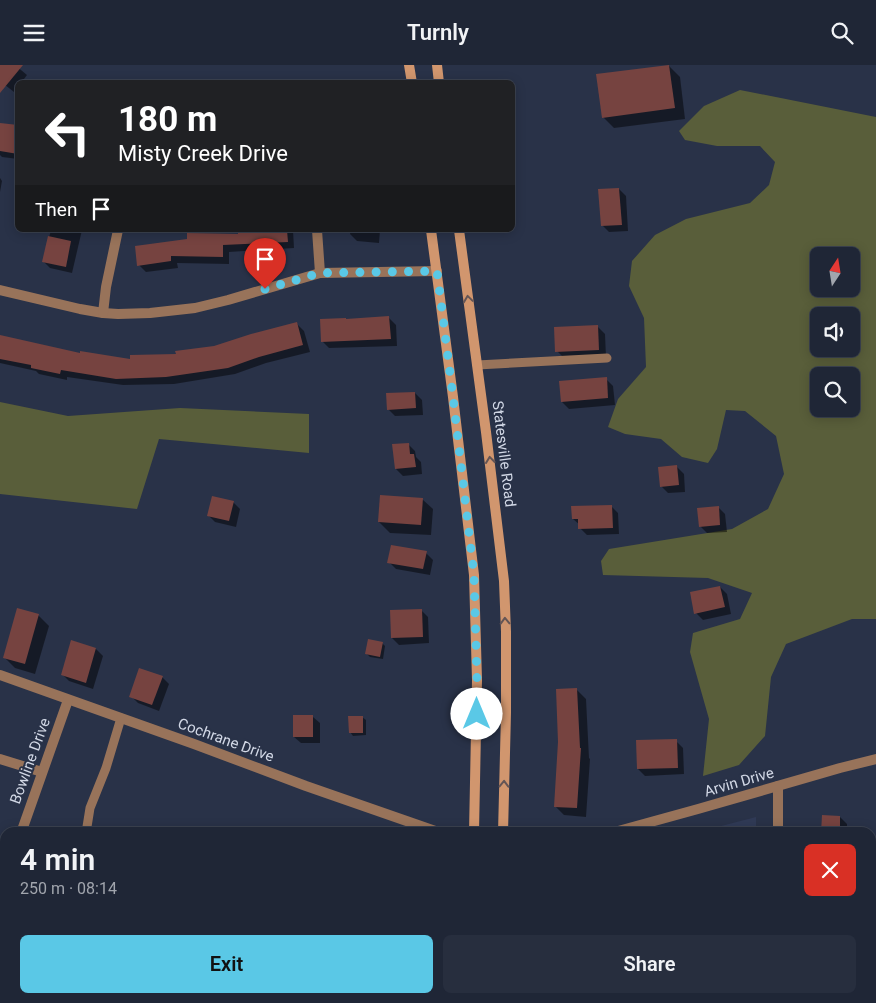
<!DOCTYPE html>
<html lang="en">
<head>
<meta charset="utf-8">
<style>
  body { margin:0; font-family:Roboto,sans-serif; background:#272e3e; color:#f1f3f6; height:100vh; display:flex; flex-direction:column; font-size:19px; white-space:nowrap }
  * { box-sizing:border-box; margin:0 }
  p { font-size:16px; color:#a1a5ad }
  .icon { flex:none; width:28px; height:28px; fill:none; stroke:currentColor; stroke-width:2; stroke-linecap:round; stroke-linejoin:round }
  .map { position:relative; flex:1; overflow:hidden }
  .details { position:absolute; left:0px; top:762px; width:876px; height:176px; display:flex; flex-direction:column; background:#1f2636; border-radius:15px 15px 0 0; box-shadow:0 2px 12px #0003,0 0 0 1px #3c4351 }
  .details>* { flex:none }
  .hud { position:absolute; left:15px; top:15px; width:500px; height:152px; border-radius:8px; box-shadow:0 2px 12px #0003,0 0 0 1px #3c4351; background:#202124; color:#fff; overflow:hidden }
  .needle { width:32px; rotate:12deg }
  .buttons { position:absolute; left:810px; top:182px; display:grid; gap:10px }
  .buttons a { display:grid; place-items:center; width:50px; height:50px; border-radius:8px; background:#1f2636; box-shadow:0 2px 12px #0003,0 0 0 1px #3c4351; font-size:25px }
  .pin { position:absolute; display:grid; place-items:center; width:42px; height:42px; color:#fff; margin:-51px -21px; border-radius:50% 50% 50% 0; rotate:-45deg; box-shadow:0 0 5px #0007 }
  .pin .icon { rotate:45deg }
  .me { position:absolute; width:55px; margin:-28px; rotate:0deg; stroke-linejoin:round; filter:drop-shadow(0 0 4px #0008) }
  .turn { display:flex; align-items:center; gap:18px; height:105px; padding:0 20px; font-size:22px }
  .turn .icon { width:65px; height:65px; stroke-width:2.5 }
  .turn b { display:block; font-size:35px; line-height:42px }
  .then { display:flex; align-items:center; height:48px; padding:0 20px; background:#0003; gap:10px; font-size:19px }
  .round { display:grid; place-items:center; flex:none; width:52px; height:52px; border-radius:8px; background:#272e3e }
  .overview { display:flex; align-items:center; justify-content:space-between; height:85px; padding:0 20px }
  h1 { font-size:30px; font-weight:600; line-height:38px }
  .primary-button { display:flex; gap:10px; margin-top:auto; padding:10px 20px }
  .primary-button a { flex:1; height:58px; border-radius:8px; background:#5ac8e6; color:#111; font-size:20px; font-weight:600; line-height:58px; text-align:center }
  .primary-button a+a { background:#272e3e; color:#f1f3f6 }
  header { display:flex; justify-content:space-between; align-items:center; height:65px; padding:0 20px; background:#1f2636; font-size:22px; font-weight:600 }
  .map>svg:first-child { display:block }
  .built { fill:#303a56 }
  .green { fill:#595e3a; fill-rule:evenodd }
  .shadow { fill:#0007 }
  .lines { fill:none; stroke-linecap:round; stroke-linejoin:round }
  .stream { stroke:#478b98; stroke-width:5 }
  .building { fill:#764340 }
  .lane { stroke:#98735a; stroke-width:9 }
  .street { stroke:#98735a; stroke-width:10 }
  .secondary { stroke:#d1966e; stroke-width:10 }
  .oneway { stroke:#645555 }
  .route { stroke:#5ac8e6; stroke-width:9; stroke-dasharray:0 16.2 }
  .labels { text-anchor:middle; dominant-baseline:central; stroke-width:4; stroke-linejoin:round; paint-order:stroke }
  .street-label { font-size:15px; fill:#d2d8e6; stroke:#293248 }
</style>
</head>
<body>
<header><svg class="icon" aria-label="menu" viewBox="0 0 24 24"><path d="M4 6h16M4 12h16M4 18h16"/></svg>Turnly<svg class="icon" aria-label="search" viewBox="0 0 24 24"><circle cx="10" cy="10" r="6"/><path d="M15 15l6 6"/></svg></header>
<div class="map">
<svg width="876" height="938" viewBox="0 0 876 938">
  <rect width="100%" height="100%" fill="#293248"/>
  <!-- built -->
  <g class="built">
    <polygon points="756,752 756,767 698,767"/>
    <rect x="526" y="934" width="225" height="4"/>
  </g>
  <!-- green -->
  <g class="green">
    <path d="M 740,25 L 876,52 L 876,554 L 852,554 L 786,579 L 771,612 L 765,671 L 739,700 L 703,711 L 709,654 L 690,587 L 693,568 L 740,554 L 752,528 L 708,513 L 603,510 L 601,496 L 609,484 L 732,464 L 768,444 L 784,409 L 776,371 L 745,346 L 726,345 L 717,384 L 708,398 L 682,392 L 661,374 L 625,369 L 608,362 L 618,334 L 646,302 L 644,253 L 629,221 L 632,196 L 655,170 L 686,154 L 750,138 L 769,120 L 775,97 L 760,81 L 717,81 L 685,75 L 679,66 L 704,41 ZM 819,191 L 851,191 L 851,224 L 819,224 ZM 851,251 L 851,284 L 819,284 L 819,251 ZM 819,311 L 851,311 L 851,344 L 819,344 Z"/>
    <polygon points="0,337 68,351 180,343 309,349 309,388 159,374 137,444 0,429"/>
    <polygon points="876,781 876,917 871,918 871,782"/>
    <polygon points="26,934 199,934 205,938 26,938"/>
  </g>
  <!-- shadow -->
  <g class="shadow">
    <polygon points="0,0 15,0 27,10 21,18 18,18 18,22 14,27 0,16"/>
    <polygon points="669,1 680,12 685,54 614,63 603,52"/>
    <polygon points="0,59 18,61 18,94 2,92 0,90"/>
    <polygon points="0,113 2,116 0,127"/>
    <polygon points="619,124 626,131 628,166 609,167 602,160"/>
    <polygon points="51,165 82,165 72,208 50,203 43,196"/>
    <polygon points="239,165 293,165 294,183 229,187 229,199 177,198 178,203 146,207 139,200 239,170"/>
    <polygon points="351,165 380,165 379,178 357,176 350,169"/>
    <polygon points="389,253 396,260 397,281 329,283 322,276"/>
    <polygon points="297,259 304,266 310,287 266,298 235,309 174,319 123,320 67,312 67,315 39,309 36,306 0,298 0,271 81,289 131,295 177,290 214,282"/>
    <polygon points="598,262 605,269 606,292 564,293 557,286"/>
    <polygon points="606,314 613,321 615,340 569,344 562,337"/>
    <polygon points="415,328 422,335 423,350 395,351 388,344"/>
    <polygon points="408,379 415,386 416,392 421,397 422,409 403,411 396,404"/>
    <polygon points="677,402 684,409 685,427 668,428 661,421"/>
    <polygon points="422,434 433,444 431,470 390,468 379,457"/>
    <polygon points="233,437 240,444 236,462 215,457 208,450"/>
    <polygon points="611,441 618,448 619,469 587,470 580,463 580,460 573,454"/>
    <polygon points="718,442 725,449 727,467 707,468 700,461"/>
    <polygon points="426,488 433,495 430,510 396,504 389,497"/>
    <polygon points="720,522 727,529 731,549 703,555 696,548"/>
    <polygon points="421,545 428,552 429,578 399,580 392,573"/>
    <polygon points="38,550 49,561 35,609 15,603 4,592"/>
    <polygon points="72,576 96,584 103,591 93,624 69,616 62,609"/>
    <polygon points="382,578 385,581 383,594 370,592 367,589"/>
    <polygon points="162,612 169,619 159,646 138,638 131,631"/>
    <polygon points="577,625 586,634 589,693 590,694 586,752 564,750 555,741"/>
    <polygon points="313,652 320,658 320,678 301,678 294,672"/>
    <polygon points="362,652 366,655 366,670 353,671 350,667"/>
    <polygon points="676,676 683,683 684,709 645,711 638,704"/>
    <polygon points="840,752 847,759 847,768 822,768"/>
    <polygon points="812,934 827,934 830,936 829,938 811,938"/>
  </g>
  <g class="lines">
    <!-- stream -->
    <polyline class="stream" points="0,798 5,804"/>
  </g>
  <!-- building -->
  <g class="building">
    <polygon points="0,0 23,0 0,28"/>
    <polygon points="669,0 675,43 602,53 596,9"/>
    <polygon points="0,58 18,60 18,89 0,86"/>
    <polygon points="619,123 622,160 601,161 598,124"/>
    <polygon points="238,165 287,165 288,177 223,180 223,192 171,191 171,196 137,201 135,181 187,174 187,168 238,169"/>
    <polygon points="48,171 71,176 66,202 42,197"/>
    <polygon points="389,251 391,274 321,277 320,254 346,253 346,254"/>
    <polygon points="297,257 303,280 259,292 228,303 166,312 116,314 61,305 60,309 31,303 31,300 0,294 0,270 80,288 80,286 130,294 130,290 176,289 175,286 214,281 251,269"/>
    <polygon points="598,260 599,285 555,287 554,262"/>
    <polygon points="607,312 608,333 561,337 559,316"/>
    <polygon points="415,327 416,343 387,345 386,328"/>
    <polygon points="409,378 410,389 414,389 416,402 395,404 392,379"/>
    <polygon points="677,400 679,420 660,422 658,402"/>
    <polygon points="380,430 423,433 421,460 378,457"/>
    <polygon points="212,431 234,436 229,456 207,451"/>
    <polygon points="612,440 613,463 578,464 578,454 572,454 571,441"/>
    <polygon points="719,441 720,460 699,462 697,443"/>
    <polygon points="391,480 427,486 423,504 387,498"/>
    <polygon points="720,521 725,542 694,549 690,527"/>
    <polygon points="17,543 39,549 25,599 3,593"/>
    <polygon points="422,544 423,572 391,573 390,545"/>
    <polygon points="368,574 383,577 380,592 365,589"/>
    <polygon points="71,575 96,583 86,618 61,610"/>
    <polygon points="139,603 163,611 152,640 129,632"/>
    <polygon points="577,623 580,683 581,683 577,743 554,742 558,677 556,624"/>
    <rect x="293" y="650" width="20" height="22"/>
    <polygon points="348,651 363,651 363,668 349,668"/>
    <polygon points="677,674 678,703 637,704 636,675"/>
    <polygon points="822,750 840,751 840,768 821,768"/>
  </g>
  <g class="lines">
    <!-- lane -->
    <g class="lane">
      <polyline points="477,300 607,293"/>
      <polyline points="86,768 90,743 106,703 121,653"/>
      <polyline points="318,934 334,938"/>
    </g>
    <!-- street -->
    <g class="street">
      <polyline points="317,165 320,208"/>
      <polyline points="0,225 80,244 103,248 118,249 150,248 195,243 228,235 320,208 437,206"/>
      <polyline points="103,248 106,222 118,165"/>
      <polyline points="0,610 194,679 306,721 441,768"/>
      <polyline points="0,694 42,707"/>
      <polyline points="778,721 778,768"/>
      <polyline points="21,768 68,635"/>
      <polyline points="611,768 698,744 840,703 876,694"/>
      <polyline points="0,828 5,814"/>
      <polyline points="773,938 773,934"/>
    </g>
    <!-- secondary -->
    <g class="secondary">
      <polyline points="409,0 412,18"/>
      <polyline points="437,0 439,18"/>
      <polyline points="431,165 453,332 474,510 477,615 474,768"/>
      <polyline points="459,165 486,367 504,516 506,567 506,648 503,768"/>
      <polyline points="468,938 469,934"/>
      <polyline points="496,938 496,934"/>
    </g>
  </g>
  <!-- one-way arrows -->
  <defs><path id="oneway-chevron" d="M-2-3.5L2.5 0L-2 3.5" fill="none" stroke-width="1.6" stroke-linecap="round" stroke-linejoin="round" transform="scale(1.25)"/></defs>
  <g class="oneway">
    <use href="#oneway-chevron" transform="translate(468 234) rotate(-98)"/>
    <use href="#oneway-chevron" transform="translate(490 395) rotate(-97)"/>
    <use href="#oneway-chevron" transform="translate(505 556) rotate(-92)"/>
    <use href="#oneway-chevron" transform="translate(504 719) rotate(-89)"/>
  </g>
  <g class="lines">
    <!-- route -->
    <polyline class="route" points="265,224 320,208 437,206 453,332 474,510 477,615 477,649"/>
  </g>
  <g class="labels">
    <!-- street labels -->
    <g class="street-label">
      <text transform="translate(504 389) rotate(83)">Statesville Road</text>
      <text transform="translate(226 675) rotate(20)">Cochrane Drive</text>
      <text transform="translate(30 696) rotate(-70)">Bowline Drive</text>
      <text transform="translate(739 717) rotate(-16)">Arvin Drive</text>
    </g>
  </g>
</svg>
<div class="buttons">
<a><svg class="needle" viewBox="-14 -14 28 28"><path d="M0-13l5 13h-10z" fill="#e53935"/><path d="M0 13l5-13h-10z" fill="#a1a5ad"/></svg></a>
<a><svg class="icon" aria-label="sound" viewBox="0 0 24 24"><path d="M4 9h4l5-4v14l-5-4H4zM17 9q2 3 0 6"/></svg></a>
<a><svg class="icon" aria-label="search" viewBox="0 0 24 24"><circle cx="10" cy="10" r="6"/><path d="M15 15l6 6"/></svg></a>
</div>
<div class="pin" style="left:265px;top:224px;background:#d93025"><svg class="icon" aria-label="arrive" viewBox="0 0 24 24"><path d="M6 21V4h12l-3 4 3 4H6"/></svg></div>
<svg class="me" style="left:477px;top:649px" viewBox="-20 -20 40 40"><circle r="19" fill="#fff"/><path d="M0-13L10 11 0 6-10 11z" fill="#5ac8e6"/></svg>
<div class="hud">
<div class="turn"><svg class="icon" aria-label="left" viewBox="0 0 24 24"><path d="M17 20v-9H6M10 6l-5 5 5 5"/></svg><div><b>180 m</b>Misty Creek Drive</div></div>
<div class="then">Then<svg class="icon" aria-label="arrive" viewBox="0 0 24 24"><path d="M6 21V4h12l-3 4 3 4H6"/></svg></div>
</div>
<section class="details">
<div class="overview"><div><h1>4 min</h1><p>250 m · 08:14</p></div><a class="round" style="background:#d93025;color:#fff"><svg class="icon" aria-label="close" viewBox="0 0 24 24"><path d="M6 6l12 12M18 6L6 18"/></svg></a></div>
<div class="primary-button"><a>Exit</a><a>Share</a></div>
</section>
</div>
</body>
</html>
